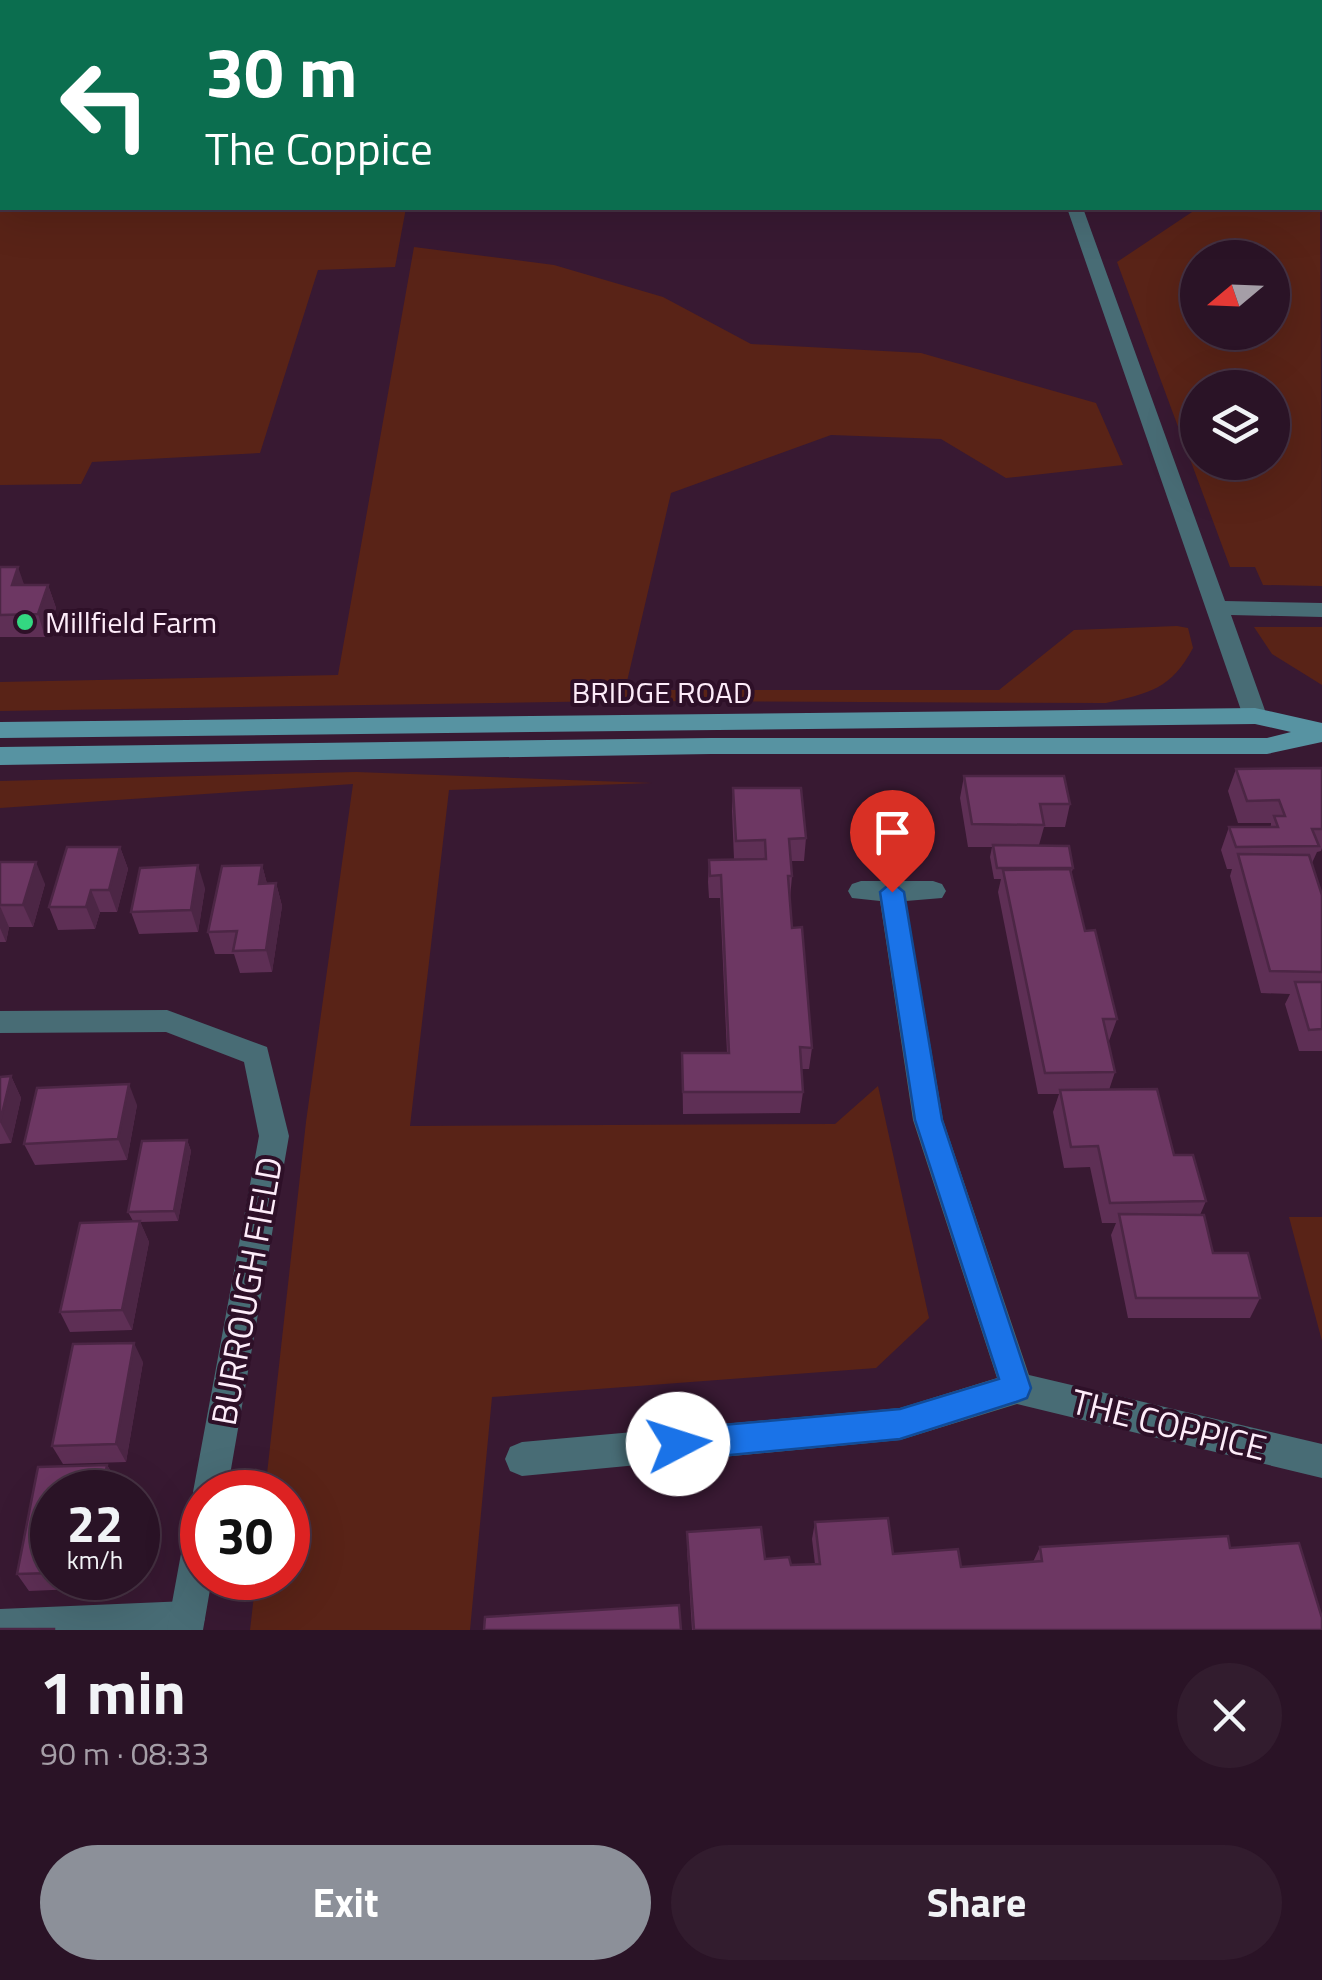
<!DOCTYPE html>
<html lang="en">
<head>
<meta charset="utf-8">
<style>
  body { margin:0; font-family:"Titillium Web",sans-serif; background:#321c2e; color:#f1f3f6; height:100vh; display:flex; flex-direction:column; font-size:38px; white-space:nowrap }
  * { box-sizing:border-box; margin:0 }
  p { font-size:32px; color:#a59ea7 }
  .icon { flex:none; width:55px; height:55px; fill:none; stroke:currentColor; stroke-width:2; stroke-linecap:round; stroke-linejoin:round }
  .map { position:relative; height:1630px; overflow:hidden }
  .drawer { display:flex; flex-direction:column; background:#2a1326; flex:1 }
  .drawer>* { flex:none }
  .banner { position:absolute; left:0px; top:0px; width:1322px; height:210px; box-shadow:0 10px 40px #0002,0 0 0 2px #463243; background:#0b6e4f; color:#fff; overflow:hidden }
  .needle { width:65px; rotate:251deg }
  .buttons { position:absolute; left:1180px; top:240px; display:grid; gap:20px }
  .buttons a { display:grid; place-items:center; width:110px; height:110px; border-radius:50%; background:#2a1326; box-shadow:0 10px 40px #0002,0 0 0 2px #463243; font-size:50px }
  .speed { position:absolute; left:30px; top:1470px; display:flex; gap:20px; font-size:50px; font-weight:700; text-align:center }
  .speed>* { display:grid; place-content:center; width:130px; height:130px; border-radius:50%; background:#2a1326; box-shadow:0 10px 40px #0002,0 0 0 2px #463243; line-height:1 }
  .speed small { font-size:25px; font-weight:400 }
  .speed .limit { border:15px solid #d22; background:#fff; color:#111 }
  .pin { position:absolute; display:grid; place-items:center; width:85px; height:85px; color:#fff; margin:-102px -42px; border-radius:50% 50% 50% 0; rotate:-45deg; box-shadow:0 0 10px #0007 }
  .pin .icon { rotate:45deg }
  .me { position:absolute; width:110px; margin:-55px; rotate:85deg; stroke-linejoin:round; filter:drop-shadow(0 0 8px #0008) }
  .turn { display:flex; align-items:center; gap:35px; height:210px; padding:0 40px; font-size:45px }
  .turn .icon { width:130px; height:130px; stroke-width:2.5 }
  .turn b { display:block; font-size:70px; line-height:85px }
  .round { display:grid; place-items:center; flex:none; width:105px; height:105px; border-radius:52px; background:#321c2e }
  .overview { display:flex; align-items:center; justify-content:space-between; height:170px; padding:0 40px }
  h1 { font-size:60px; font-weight:700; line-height:75px }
  .action { display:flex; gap:20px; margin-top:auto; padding:20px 40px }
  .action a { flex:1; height:115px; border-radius:60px; background:#8c9099; color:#fff; font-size:40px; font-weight:700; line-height:115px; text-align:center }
  .action a+a { background:#321c2e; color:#f1f3f6 }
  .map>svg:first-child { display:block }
  .green { fill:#592317; fill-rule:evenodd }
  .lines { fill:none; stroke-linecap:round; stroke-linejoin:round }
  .service { fill:#486c75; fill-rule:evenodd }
  .minor { fill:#486c75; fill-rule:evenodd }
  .secondary { fill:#5793a2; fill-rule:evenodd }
  .wall { fill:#5e2f55 }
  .shaded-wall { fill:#4c2645 }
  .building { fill:#6d3763; stroke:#4c2645; stroke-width:2.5 }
  .route { fill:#1a73e8; stroke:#114b97; stroke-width:2.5 }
  .poi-dot { fill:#33d881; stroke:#2e1028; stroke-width:4 }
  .labels { text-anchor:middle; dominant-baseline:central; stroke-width:8; stroke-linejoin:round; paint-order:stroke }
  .poi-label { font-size:30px; fill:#fdecf9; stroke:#2e1028; text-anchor:start }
  .street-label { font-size:30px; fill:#fdecf9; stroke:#2e1028 }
  .near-street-label { font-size:35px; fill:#fdecf9; stroke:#2e1028 }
</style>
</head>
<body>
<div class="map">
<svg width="1322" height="1630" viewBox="0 0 1322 1630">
  <rect width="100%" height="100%" fill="#381932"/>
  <!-- green -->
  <g class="green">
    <polygon points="0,0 986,0 987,2 2,2 2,208 406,208 395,267 318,270 260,453 92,462 81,484 0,485"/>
    <path d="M 1320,196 L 1322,586 L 1263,585 L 1255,567 L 1230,567 L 1117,262 L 1198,208 L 1320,208 ZM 1198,258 L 1272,258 L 1272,332 L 1198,332 ZM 1198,388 L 1272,388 L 1272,462 L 1198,462 Z"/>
    <path d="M 414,247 L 554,265 L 663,297 L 751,344 L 921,353 L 1096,403 L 1123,465 L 1006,478 L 941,439 L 831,435 L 671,493 L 625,690 L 999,690 L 1074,630 L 1177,626 L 1188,628 L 1193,648 C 1171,689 1150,693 1106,703 L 614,701 L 0,711 L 0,682 L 338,675 Z"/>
    <polygon points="1254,627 1322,627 1322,685 1272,654"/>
    <polygon points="356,772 652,783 449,790 410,1126 835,1124 878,1086 929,1318 876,1368 492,1397 470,1630 250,1630 256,1578 288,1578 288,1492 265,1492 306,1122 353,784 0,808 0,781"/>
    <polygon points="1289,1217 1322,1217 1322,1341"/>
  </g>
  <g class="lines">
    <!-- service -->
    <g class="service">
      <polygon points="994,0 1008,0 1009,2 995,2"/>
      <rect x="1320" y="179" width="2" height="10"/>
      <polygon points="1067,208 1083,208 1225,601 1322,603 1322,617 1231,615 1267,716 1263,722 1255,724 1243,716"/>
      <polygon points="187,1601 200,1606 205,1619 200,1630 0,1630 0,1609"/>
    </g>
    <!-- minor -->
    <g class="minor">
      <polygon points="861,881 933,881 942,884 946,891 942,898 906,901 943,1120 1029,1375 1322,1444 1322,1478 1017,1404 900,1440 522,1476 510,1471 505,1459 510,1447 522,1442 900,1408 997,1378 913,1120 880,901 852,898 848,891 852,884"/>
      <polygon points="167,1010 267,1047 289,1136 227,1492 202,1492 202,1506 193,1492 259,1136 244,1062 166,1032 0,1033 0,1011"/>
      <polygon points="202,1515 202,1578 212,1578 203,1630 167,1630 185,1532 190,1520"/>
    </g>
    <!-- secondary -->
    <polygon class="secondary" points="1255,708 1322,723 1322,742 1267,754 711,754 0,765 0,747 711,738 1267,738 1291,732 1255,724 0,738 0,722"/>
  </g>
  <!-- wall -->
  <g class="wall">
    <polygon points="1062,0 1167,0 1168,2 1063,2"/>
    <polygon points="1217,0 1322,0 1322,92 1320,92 1320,2 1218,2"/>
    <polygon points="0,567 25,585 48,585 56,608 45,637 0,637"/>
    <polygon points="1322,768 1322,848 1321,851 1317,852 1312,863 1322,895 1322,1051 1299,1051 1285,1004 1290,994 1261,993 1230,876 1232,869 1227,869 1221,850 1229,827 1270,827 1271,825 1271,823 1238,823 1228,791 1236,769"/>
    <polygon points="964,776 1070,804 1065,827 1044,827 1039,845 1073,868 1071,875 1085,931 1117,1019 1109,1041 1108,1041 1115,1072 1109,1090 1174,1155 1206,1201 1200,1215 1213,1253 1260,1298 1250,1318 1128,1318 1111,1235 1116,1223 1102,1223 1090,1167 1064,1168 1053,1112 1059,1094 1038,1094 998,892 1001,879 994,879 990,857 992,847 968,847 960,798"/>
    <polygon points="733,788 806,838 804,861 791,861 792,876 790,899 792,928 812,1048 809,1069 801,1069 803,1092 800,1113 683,1114 682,1053 727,1053 720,898 709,898 708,882 709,860 734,859 732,811"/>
    <polygon points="120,847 128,869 117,912 100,912 95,929 58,930 49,907"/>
    <polygon points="0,862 45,884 33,927 9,927 6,942 0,942"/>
    <polygon points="262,865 267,884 276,883 282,906 272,972 240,973 234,954 215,954 208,932"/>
    <polygon points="205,888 198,932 139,934 131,912"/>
    <polygon points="11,1076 21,1098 11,1143 0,1144 0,1077"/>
    <polygon points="137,1105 127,1160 35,1165 24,1144"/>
    <polygon points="187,1140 191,1151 178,1221 140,1222 149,1242 132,1330 70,1332 60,1312 133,1221 128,1212"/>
    <polygon points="143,1362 126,1462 63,1464 52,1446"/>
    <polygon points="107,1465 118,1483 116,1492 52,1492 52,1578 102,1578 100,1588 29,1591 17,1574 38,1467"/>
    <polygon points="815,1522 893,1554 961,1567 1033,1562 1040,1547 1230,1548 1322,1630 692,1630 687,1549 687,1532 765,1559 791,1565 815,1564 812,1539"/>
  </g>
  <!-- shaded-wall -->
  <g class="shaded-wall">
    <polygon points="18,567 26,590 12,585"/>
    <polygon points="48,585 56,608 45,637 38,614"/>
    <polygon points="120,847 128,869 117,912 109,890"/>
    <polygon points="36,862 45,884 33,927 23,905"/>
    <polygon points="198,865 205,888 198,932 191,910"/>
    <polygon points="262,865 268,887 259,884"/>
    <polygon points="276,883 282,906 272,972 266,950"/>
    <polygon points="91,890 100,912 95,929 86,907"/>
    <polygon points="0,906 9,927 6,942 0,928"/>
    <polygon points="11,1076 21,1098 11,1143 0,1122"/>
    <polygon points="129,1084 137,1105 127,1160 118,1139"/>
    <polygon points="187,1140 191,1151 178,1221 174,1211"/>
    <polygon points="140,1221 149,1242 132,1330 122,1310"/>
    <polygon points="134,1343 143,1362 126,1462 116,1444"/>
    <polygon points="107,1465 118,1483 116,1492 102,1492"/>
    <polygon points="93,1578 102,1578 100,1588"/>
  </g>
  <!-- building -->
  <g class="building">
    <polygon points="1081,0 1167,0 1168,2 1082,2"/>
    <polygon points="1245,0 1260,0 1262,2 1246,2"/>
    <rect x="1320" y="21" width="2" height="36"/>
    <polygon points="0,567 18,567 12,585 48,585 38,614 0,615"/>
    <polygon points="1322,768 1322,829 1312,829 1319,846 1236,847 1229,827 1278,827 1274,816 1285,816 1279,800 1247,801 1236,769"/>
    <polygon points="964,776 1064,776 1070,804 1040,804 1044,825 972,824"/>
    <polygon points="733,788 801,788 806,838 789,839 792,876 788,876 792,928 802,927 812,1048 800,1047 803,1092 683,1092 682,1053 729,1053 721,875 710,876 709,860 766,859 765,840 736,841"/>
    <polygon points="993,845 1069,846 1073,868 997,868"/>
    <polygon points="67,847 120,847 109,890 91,890 86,907 49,907"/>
    <polygon points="1238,854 1309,855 1322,895 1322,972 1270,971"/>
    <polygon points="0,862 36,862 23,905 0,905"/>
    <polygon points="198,865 191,910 131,912 140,868"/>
    <polygon points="262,865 259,884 276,883 266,950 233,951 237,931 208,932 222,866"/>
    <polygon points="1070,869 1085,931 1095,930 1117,1019 1103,1019 1115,1072 1045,1073 1003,870"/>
    <polygon points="1295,982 1322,982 1322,1029 1309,1030"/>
    <polygon points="11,1076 0,1122 0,1077"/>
    <polygon points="129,1084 118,1139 24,1144 37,1088"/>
    <polygon points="1157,1089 1174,1155 1193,1155 1206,1201 1110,1203 1098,1146 1071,1147 1060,1090"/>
    <polygon points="187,1140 174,1211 128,1212 142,1141"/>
    <polygon points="1119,1214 1204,1215 1213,1253 1248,1253 1260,1298 1136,1298"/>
    <polygon points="140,1221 122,1310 60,1312 80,1223"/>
    <polygon points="134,1343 116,1444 52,1446 73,1344"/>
    <polygon points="107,1465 102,1492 52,1492 52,1573 17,1574 38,1467"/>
    <polygon points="888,1518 893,1554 958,1549 961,1567 1042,1561 1040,1547 1228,1536 1230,1548 1299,1543 1322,1618 1322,1630 694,1630 687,1532 761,1527 765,1559 789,1557 791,1565 820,1564 815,1522"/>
    <polygon points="679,1605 681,1630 484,1630 485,1617"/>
    <polygon points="0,1629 54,1629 54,1630"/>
  </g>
  <!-- route -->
  <polygon class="route" points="892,882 904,892 942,1120 1031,1388 1027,1398 1016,1402 900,1439 678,1460 667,1455 662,1444 667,1434 678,1429 900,1409 999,1379 915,1120 880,892"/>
  <!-- markers -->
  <circle class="poi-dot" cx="25" cy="622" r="10"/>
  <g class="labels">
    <!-- poi labels -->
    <g class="poi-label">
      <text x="45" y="622">Millfield Farm</text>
    </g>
    <!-- street labels -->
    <g class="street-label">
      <text x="662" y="692">BRIDGE ROAD</text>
    </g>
    <!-- near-street labels -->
    <g class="near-street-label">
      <text transform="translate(246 1291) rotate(-80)">BURROUGH FIELD</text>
      <text transform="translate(1169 1424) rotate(14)">THE COPPICE</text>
    </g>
  </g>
</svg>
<div class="buttons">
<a><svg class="needle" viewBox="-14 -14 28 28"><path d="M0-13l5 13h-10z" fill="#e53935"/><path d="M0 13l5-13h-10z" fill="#a59ea7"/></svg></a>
<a><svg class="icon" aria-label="layers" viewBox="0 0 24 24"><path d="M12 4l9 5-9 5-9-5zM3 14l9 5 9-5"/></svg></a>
</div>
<div class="speed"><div>22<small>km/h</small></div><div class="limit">30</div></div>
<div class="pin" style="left:892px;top:892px;background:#d93025"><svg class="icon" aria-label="arrive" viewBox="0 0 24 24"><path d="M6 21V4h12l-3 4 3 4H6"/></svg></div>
<svg class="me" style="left:678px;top:1444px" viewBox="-20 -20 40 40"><circle r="19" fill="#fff"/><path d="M0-13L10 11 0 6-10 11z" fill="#1a73e8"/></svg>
<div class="banner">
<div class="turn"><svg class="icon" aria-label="left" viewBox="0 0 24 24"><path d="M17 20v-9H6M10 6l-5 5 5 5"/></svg><div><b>30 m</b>The Coppice</div></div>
</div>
</div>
<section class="drawer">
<div class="overview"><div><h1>1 min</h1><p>90 m · 08:33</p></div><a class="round"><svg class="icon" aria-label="close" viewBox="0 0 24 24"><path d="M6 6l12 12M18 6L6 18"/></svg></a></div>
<div class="action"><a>Exit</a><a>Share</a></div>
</section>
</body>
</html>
